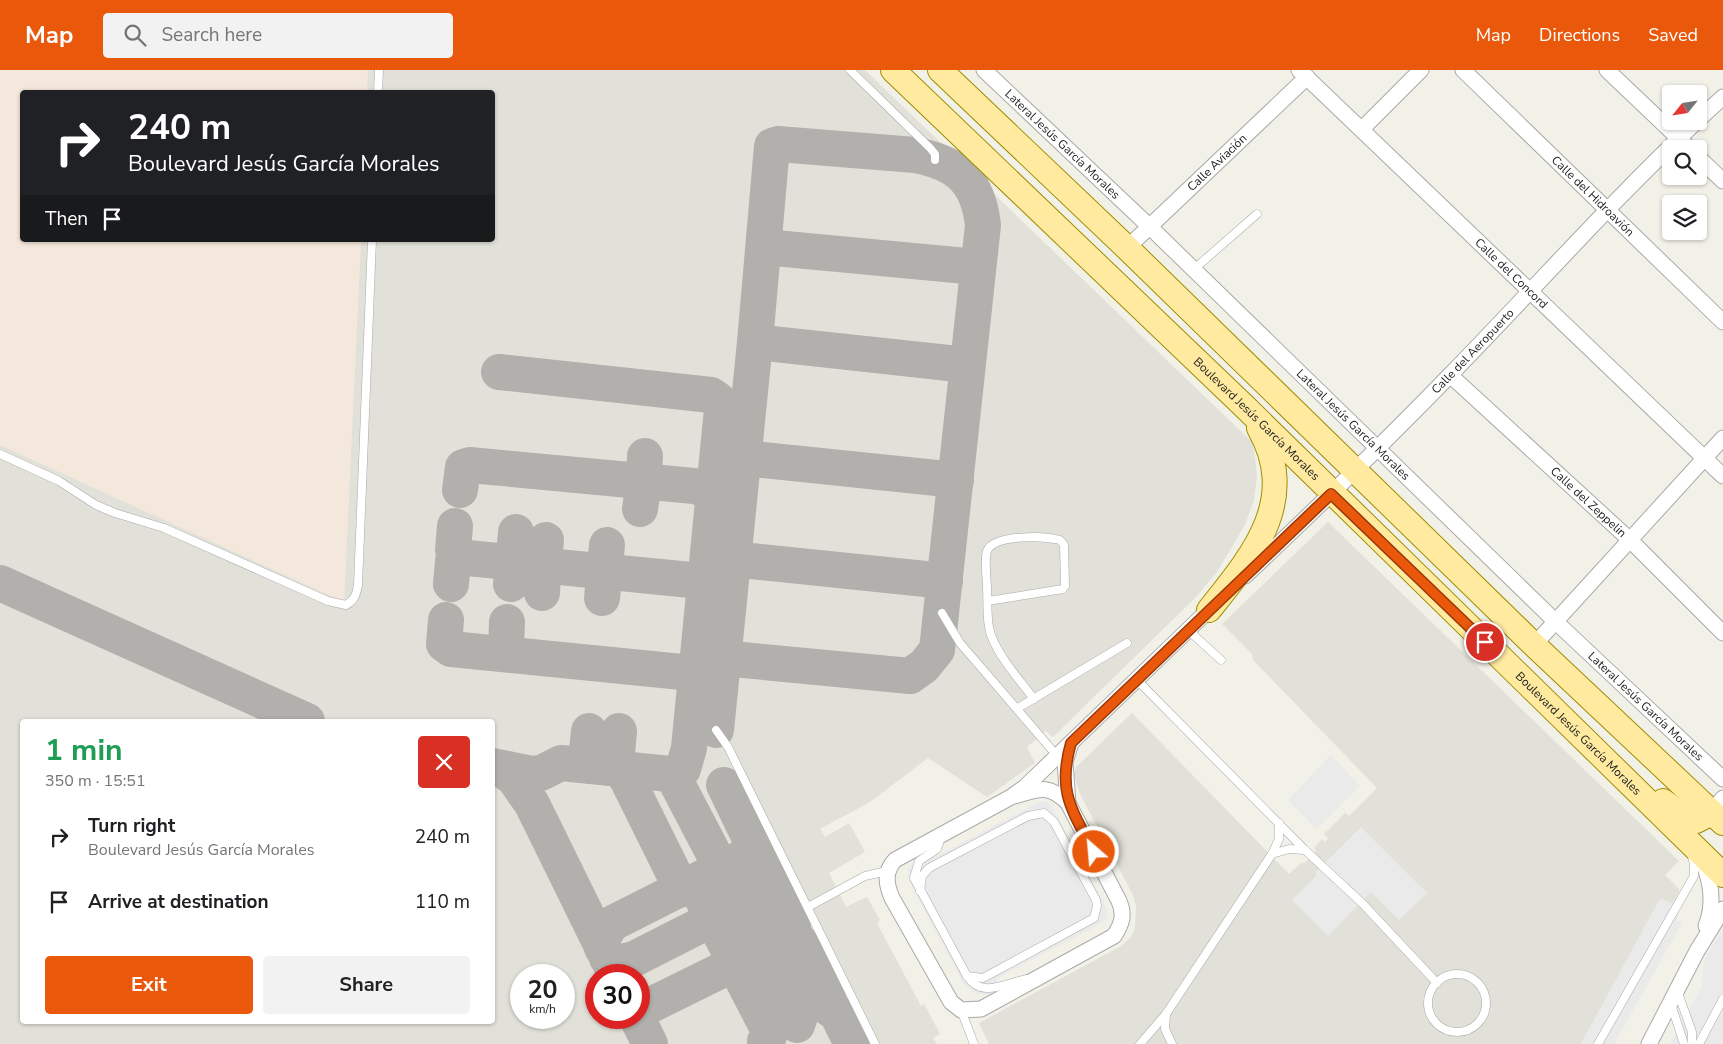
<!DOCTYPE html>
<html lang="en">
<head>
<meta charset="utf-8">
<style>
  body { margin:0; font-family:"Nunito Sans",sans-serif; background:#f2f2f2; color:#202124; height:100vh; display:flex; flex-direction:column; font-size:19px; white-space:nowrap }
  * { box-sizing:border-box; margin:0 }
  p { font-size:16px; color:#757577 }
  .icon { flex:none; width:28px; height:28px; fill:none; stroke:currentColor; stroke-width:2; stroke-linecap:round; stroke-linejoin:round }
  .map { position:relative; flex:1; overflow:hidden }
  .side { position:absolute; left:20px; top:649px; width:475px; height:305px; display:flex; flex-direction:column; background:#fff; border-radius:5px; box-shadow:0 1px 4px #0004 }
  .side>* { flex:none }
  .guide { position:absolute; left:20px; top:20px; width:475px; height:152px; border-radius:5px; box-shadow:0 1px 4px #0004; background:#202124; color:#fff; overflow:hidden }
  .needle { width:32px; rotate:240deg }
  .fabs { position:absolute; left:1662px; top:15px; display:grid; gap:10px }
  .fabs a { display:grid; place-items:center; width:45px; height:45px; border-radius:5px; background:#fff; box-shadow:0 1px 4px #0004; font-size:25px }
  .speed { position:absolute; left:510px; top:894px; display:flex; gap:10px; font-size:25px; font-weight:700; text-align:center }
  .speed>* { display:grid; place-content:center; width:65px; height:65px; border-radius:50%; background:#fff; box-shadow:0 1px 4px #0004; line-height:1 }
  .speed small { font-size:12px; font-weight:400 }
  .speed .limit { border:8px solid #d22; background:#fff; color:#111 }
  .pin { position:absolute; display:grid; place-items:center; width:42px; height:42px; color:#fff; margin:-21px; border:2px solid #fff; border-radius:50%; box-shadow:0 1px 5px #0007 }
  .me { position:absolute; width:55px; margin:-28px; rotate:333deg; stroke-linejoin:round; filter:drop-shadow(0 0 4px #0008) }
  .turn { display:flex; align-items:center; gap:18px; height:105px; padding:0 25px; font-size:22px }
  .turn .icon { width:65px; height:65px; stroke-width:2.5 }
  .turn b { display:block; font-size:35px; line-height:42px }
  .then { display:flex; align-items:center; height:48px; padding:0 25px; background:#0003; gap:10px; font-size:19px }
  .round { display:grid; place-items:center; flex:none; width:52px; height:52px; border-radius:5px; background:#f2f2f2 }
  .overview { display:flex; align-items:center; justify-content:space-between; height:85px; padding:0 25px }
  h1 { font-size:30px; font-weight:700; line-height:38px; color:#1e9e55 }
  .cta { display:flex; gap:10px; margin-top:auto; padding:10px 25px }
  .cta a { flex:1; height:58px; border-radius:5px; background:#ea580c; color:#fff; font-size:20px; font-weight:700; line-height:58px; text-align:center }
  .cta a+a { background:#f2f2f2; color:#202124 }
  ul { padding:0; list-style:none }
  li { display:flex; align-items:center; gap:15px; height:65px; padding:0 25px }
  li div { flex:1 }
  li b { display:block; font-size:19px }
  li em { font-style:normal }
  header { display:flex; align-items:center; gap:30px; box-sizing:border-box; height:70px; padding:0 25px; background:#ea580c; color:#fff }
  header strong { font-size:24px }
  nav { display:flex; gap:28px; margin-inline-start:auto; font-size:18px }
  .search { width:350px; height:45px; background:#f2f2f2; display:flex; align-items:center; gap:12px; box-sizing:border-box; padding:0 18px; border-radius:5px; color:#757577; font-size:19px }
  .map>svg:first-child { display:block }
  .military { fill:#f4e7db }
  .airport { fill:#e1e1d9; fill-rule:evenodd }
  .parking { fill:#eaeaea }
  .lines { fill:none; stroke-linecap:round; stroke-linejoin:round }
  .taxiway { stroke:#b1b0ac; stroke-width:36 }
  .lane-casing { stroke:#a9a9a9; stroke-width:9 }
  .street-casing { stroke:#a9a9a9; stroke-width:17 }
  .primary-casing { stroke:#9f8d00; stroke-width:26 }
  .lane { stroke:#fff; stroke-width:8 }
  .street { stroke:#fff; stroke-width:15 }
  .primary { stroke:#ffeaa0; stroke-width:24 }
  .route-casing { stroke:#983908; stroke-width:12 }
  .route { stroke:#ea580c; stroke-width:9 }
  .labels { text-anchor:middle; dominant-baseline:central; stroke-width:4.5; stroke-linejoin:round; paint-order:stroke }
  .street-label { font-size:12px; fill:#222; stroke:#fff }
</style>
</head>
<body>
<header>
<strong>Map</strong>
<div class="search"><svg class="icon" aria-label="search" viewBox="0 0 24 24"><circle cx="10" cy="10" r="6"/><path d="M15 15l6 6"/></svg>Search here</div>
<nav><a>Map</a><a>Directions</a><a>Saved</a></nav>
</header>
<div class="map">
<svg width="1723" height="974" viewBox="0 0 1723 974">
  <rect width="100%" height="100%" fill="#f2f1e8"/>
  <!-- military -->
  <polygon class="military" points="0,0 368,0 367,22 22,22 22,170 361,170 344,532 0,375"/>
  <!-- airport -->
  <g class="airport">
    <path d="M 368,0 L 865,0 L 1253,373 L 1257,405 L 1254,430 L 1245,455 L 1217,502 L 1196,527 L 1053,667 L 1046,661 L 1027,677 L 1035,693 L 987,727 L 928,688 L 870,732 L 820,759 L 825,767 L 849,753 L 865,782 L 829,803 L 846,837 L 867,827 L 880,850 L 877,853 L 921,936 L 924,934 L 940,964 L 933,968 L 937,974 L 0,974 L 0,375 L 344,532 L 361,170 L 492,170 L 492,22 L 367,22 ZM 22,651 L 492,651 L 492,951 L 22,951 ZM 521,905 L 564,905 L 564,948 L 521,948 ZM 596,905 L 639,905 L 639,948 L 596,948 Z"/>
    <polygon points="1328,452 1679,791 1665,805 1680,820 1672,834 1660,829 1581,974 989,974 979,953 1121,876 1130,868 1135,858 1136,836 1133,825 1080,724 1074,705 1076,697 1132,643 1289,804 1302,792 1304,794 1316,781 1314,778 1322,769 1325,772 1328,769 1324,764 1345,743 1349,746 1377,718 1253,590 1252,584 1222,554"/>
  </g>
  <!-- parking -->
  <g class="parking">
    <polygon points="1331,685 1360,716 1316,759 1288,730"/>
    <polygon points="1046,731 1052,736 1107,839 1107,848 1100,854 996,909 1001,918 988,925 974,923 963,913 909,812 908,800 915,790 929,782 933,788 1037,733"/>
    <polygon points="1361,757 1427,823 1399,850 1371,822 1328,866 1292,830 1316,806 1316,802"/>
    <polygon points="1661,828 1672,834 1669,839 1679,845 1676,850 1682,853 1614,974 1581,974"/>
    <polygon points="1723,858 1723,974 1670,974 1701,918 1705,888"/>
  </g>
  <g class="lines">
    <!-- taxiway -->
    <g class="taxiway">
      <polyline points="764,177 977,197"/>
      <polyline points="755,272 967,295"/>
      <polyline points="744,388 956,410"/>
      <polyline points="460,420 463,397 470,395 694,416 706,419 713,431"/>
      <polyline points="640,439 643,419 649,412 644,406 645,386"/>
      <polyline points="455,456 453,480 457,487"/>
      <polyline points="732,489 945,511"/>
      <polyline points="0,513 307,651"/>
      <polyline points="451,514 453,491 457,487 691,510 700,507 706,500"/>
      <polyline points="511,514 513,499 518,493 514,486 516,462"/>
      <polyline points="542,523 543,500 550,496 544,490 546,470"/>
      <polyline points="602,528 604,507 598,500 605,495 607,475"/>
      <polyline points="446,550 444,574 451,579 682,602 693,598 697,591"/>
      <polyline points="507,552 506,580 512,585"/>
      <path d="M 716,660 L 755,272 L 772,76 L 778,74 L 915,85 C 958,93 978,111 983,155 L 937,580 L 924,596 L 910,606 L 722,588"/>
      <polyline points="589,661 586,690 591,696"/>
      <polyline points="616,694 627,709 679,814 679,820"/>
      <polyline points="492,696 532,704 541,703 561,693 670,704 683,699 689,678 722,339 718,330 711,325 499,302"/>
      <polyline points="499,698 513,707 532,734 616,905"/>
      <polyline points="611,698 616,694 619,661"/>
      <polyline points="672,704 718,792 716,801"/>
      <polyline points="724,715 754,777 753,782 759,787 793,857 793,865"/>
      <polyline points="720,799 727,802 763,873 759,881 767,882 771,888 800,946 797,955"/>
      <polyline points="690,814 697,818 731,885 732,892 730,896 735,897 739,903 769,961 769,966 765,971"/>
      <path d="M 793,865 C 803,871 833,929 830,939"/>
      <polyline points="602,878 603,868 611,854 753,782"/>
      <polyline points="607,888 617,893 634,889 697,857"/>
      <polyline points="639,933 651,935 793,865"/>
      <polyline points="830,939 836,942 852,974"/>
      <polyline points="637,948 650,974"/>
    </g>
    <defs>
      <g id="lane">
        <polyline points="850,0 930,78 935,84 935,90"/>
        <polyline points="378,22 379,0"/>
        <polyline points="1193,200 1257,144"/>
        <path d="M 0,384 L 59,411 L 96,435 L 115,443 L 164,458 L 328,531 L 346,535 C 355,530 356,525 358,515 L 372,170"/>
        <path d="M 988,531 L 1063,519 L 1065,516 L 1064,475 L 1060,470 C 1045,466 994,464 987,481 C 984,490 987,508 987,519 C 988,534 986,552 991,565 C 1000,589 1019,609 1034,629"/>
        <polyline points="942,543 960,573 1058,687"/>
        <polyline points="1188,560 1221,590"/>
        <polyline points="1137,610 1305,780 1363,834 1437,913"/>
        <polyline points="1018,638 1127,573"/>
        <polyline points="716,660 728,677 875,974"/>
        <path d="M 941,767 L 937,779 L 919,791 L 914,808 L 967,906 C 982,929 1004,913 1027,909"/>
        <polyline points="1272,784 1289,779 1305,780"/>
        <polyline points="920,821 922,806 929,798 1028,746 1044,743 1054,752 1096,830 1097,836 1094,848 983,908 967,906"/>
        <polyline points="808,837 865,806 887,801"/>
        <circle cx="1457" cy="933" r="29"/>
        <polyline points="1677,920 1692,962 1692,974"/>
        <polyline points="1671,934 1684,974"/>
        <polyline points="961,940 974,974"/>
        <polyline points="1166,944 1165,959 1172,974"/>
        <polyline points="1140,974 1166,944 1272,784 1279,769 1279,753"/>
        <polyline points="1598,974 1694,806 1694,794 1691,783"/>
        <polyline points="1699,974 1723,929"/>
      </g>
      <g id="street">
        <path id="s1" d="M 984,0 L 1150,157 L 1556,552 L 1723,709"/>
        <path id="s2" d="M 1299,0 L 1723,406"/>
        <path id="s3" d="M 1463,0 L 1723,252"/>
        <polyline points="1607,0 1690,79"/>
        <polyline points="1699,49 1723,27"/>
        <polyline points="1362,59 1421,0"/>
        <polyline points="1699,88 1723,111"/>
        <path id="s4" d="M 1127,178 L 1307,7"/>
        <path id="s5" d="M 1450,305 L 1630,470 L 1723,563"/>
        <path id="s6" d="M 1245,506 C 1315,440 1384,373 1451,304 C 1533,220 1611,132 1697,51"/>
        <polyline points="1534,575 1723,368"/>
        <path d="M 1011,727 C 1037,720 1047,712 1068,733 L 1119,831 C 1125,845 1122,854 1114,866 L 981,939 L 961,940 L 951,932 L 892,828 C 886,814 884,802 895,790 L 1011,727 L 1025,717 L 1216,533"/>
        <polyline points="1068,733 1065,692 1071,673"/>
        <polyline points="1711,741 1723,728"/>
        <path d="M 1702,789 C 1711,812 1715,833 1706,856"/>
        <polyline points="1649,974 1697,881 1723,839"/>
      </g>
      <g id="primary">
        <path id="s7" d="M 893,0 L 1244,336 L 1723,805"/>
        <polyline points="940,0 1127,178 1534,575 1723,753"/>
        <path d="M 1209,540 C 1253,485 1300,430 1259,358"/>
        <polyline points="1663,731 1681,744 1696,751 1704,747 1711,741"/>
      </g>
    </defs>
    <!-- lane casing -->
    <use href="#lane" class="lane-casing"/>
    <!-- street casing -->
    <use href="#street" class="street-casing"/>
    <!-- primary casing -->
    <use href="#primary" class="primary-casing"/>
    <!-- lane -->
    <use href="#lane" class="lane"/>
    <!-- street -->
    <use href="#street" class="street"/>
    <!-- primary -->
    <use href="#primary" class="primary"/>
  </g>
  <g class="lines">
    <defs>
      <path id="route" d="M 1094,782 C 1072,740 1057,722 1071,673 L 1331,424 L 1485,572"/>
    </defs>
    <!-- route casing -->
    <use href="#route" class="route-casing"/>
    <!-- route -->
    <use href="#route" class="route"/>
  </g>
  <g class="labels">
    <!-- street labels -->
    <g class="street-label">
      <text stroke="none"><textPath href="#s1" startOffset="108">Lateral Jesús García Morales</textPath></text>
      <text stroke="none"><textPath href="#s4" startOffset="124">Calle Aviación</textPath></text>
      <text stroke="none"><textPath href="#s3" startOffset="181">Calle del Hidroavión</textPath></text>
      <text stroke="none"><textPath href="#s2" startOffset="294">Calle del Concord</textPath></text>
      <text stroke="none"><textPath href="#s6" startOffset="320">Calle del Aeropuerto</textPath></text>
      <text stroke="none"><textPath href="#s7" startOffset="504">Boulevard Jesús García Morales</textPath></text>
      <text stroke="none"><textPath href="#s1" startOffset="512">Lateral Jesús García Morales</textPath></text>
      <text stroke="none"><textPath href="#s5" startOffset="188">Calle del Zeppelin</textPath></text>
      <text stroke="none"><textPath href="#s1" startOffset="918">Lateral Jesús García Morales</textPath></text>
      <text stroke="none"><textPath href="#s7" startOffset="954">Boulevard Jesús García Morales</textPath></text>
    </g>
  </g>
</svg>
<div class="fabs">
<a><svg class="needle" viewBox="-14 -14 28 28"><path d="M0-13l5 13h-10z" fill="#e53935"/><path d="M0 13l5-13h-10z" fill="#757577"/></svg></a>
<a><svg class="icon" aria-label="search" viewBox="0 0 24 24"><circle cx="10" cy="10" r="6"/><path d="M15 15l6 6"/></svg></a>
<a><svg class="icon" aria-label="layers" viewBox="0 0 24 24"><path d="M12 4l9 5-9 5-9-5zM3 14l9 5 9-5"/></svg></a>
</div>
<div class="speed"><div>20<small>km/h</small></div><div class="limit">30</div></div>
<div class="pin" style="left:1485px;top:572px;background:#d93025"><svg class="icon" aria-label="arrive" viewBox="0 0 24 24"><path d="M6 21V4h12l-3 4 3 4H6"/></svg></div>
<svg class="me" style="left:1094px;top:782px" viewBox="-20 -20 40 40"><circle r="17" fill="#ea580c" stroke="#fff" stroke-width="3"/><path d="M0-11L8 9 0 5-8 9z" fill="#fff"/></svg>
<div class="guide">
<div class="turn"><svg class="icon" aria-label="right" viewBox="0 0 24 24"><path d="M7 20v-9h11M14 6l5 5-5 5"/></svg><div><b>240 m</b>Boulevard Jesús García Morales</div></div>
<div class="then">Then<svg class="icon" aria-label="arrive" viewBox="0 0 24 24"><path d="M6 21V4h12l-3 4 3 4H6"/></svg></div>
</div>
<section class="side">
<div class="overview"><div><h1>1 min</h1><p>350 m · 15:51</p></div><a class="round" style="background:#d93025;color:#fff"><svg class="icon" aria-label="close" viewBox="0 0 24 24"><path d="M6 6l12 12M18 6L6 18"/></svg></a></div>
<ul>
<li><svg class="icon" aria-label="right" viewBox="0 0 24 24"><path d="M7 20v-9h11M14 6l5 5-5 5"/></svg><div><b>Turn right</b><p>Boulevard Jesús García Morales</p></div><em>240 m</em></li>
<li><svg class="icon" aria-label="arrive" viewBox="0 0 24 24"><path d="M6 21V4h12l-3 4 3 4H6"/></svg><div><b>Arrive at destination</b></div><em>110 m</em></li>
</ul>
<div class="cta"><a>Exit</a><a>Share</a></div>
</section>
</div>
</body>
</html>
